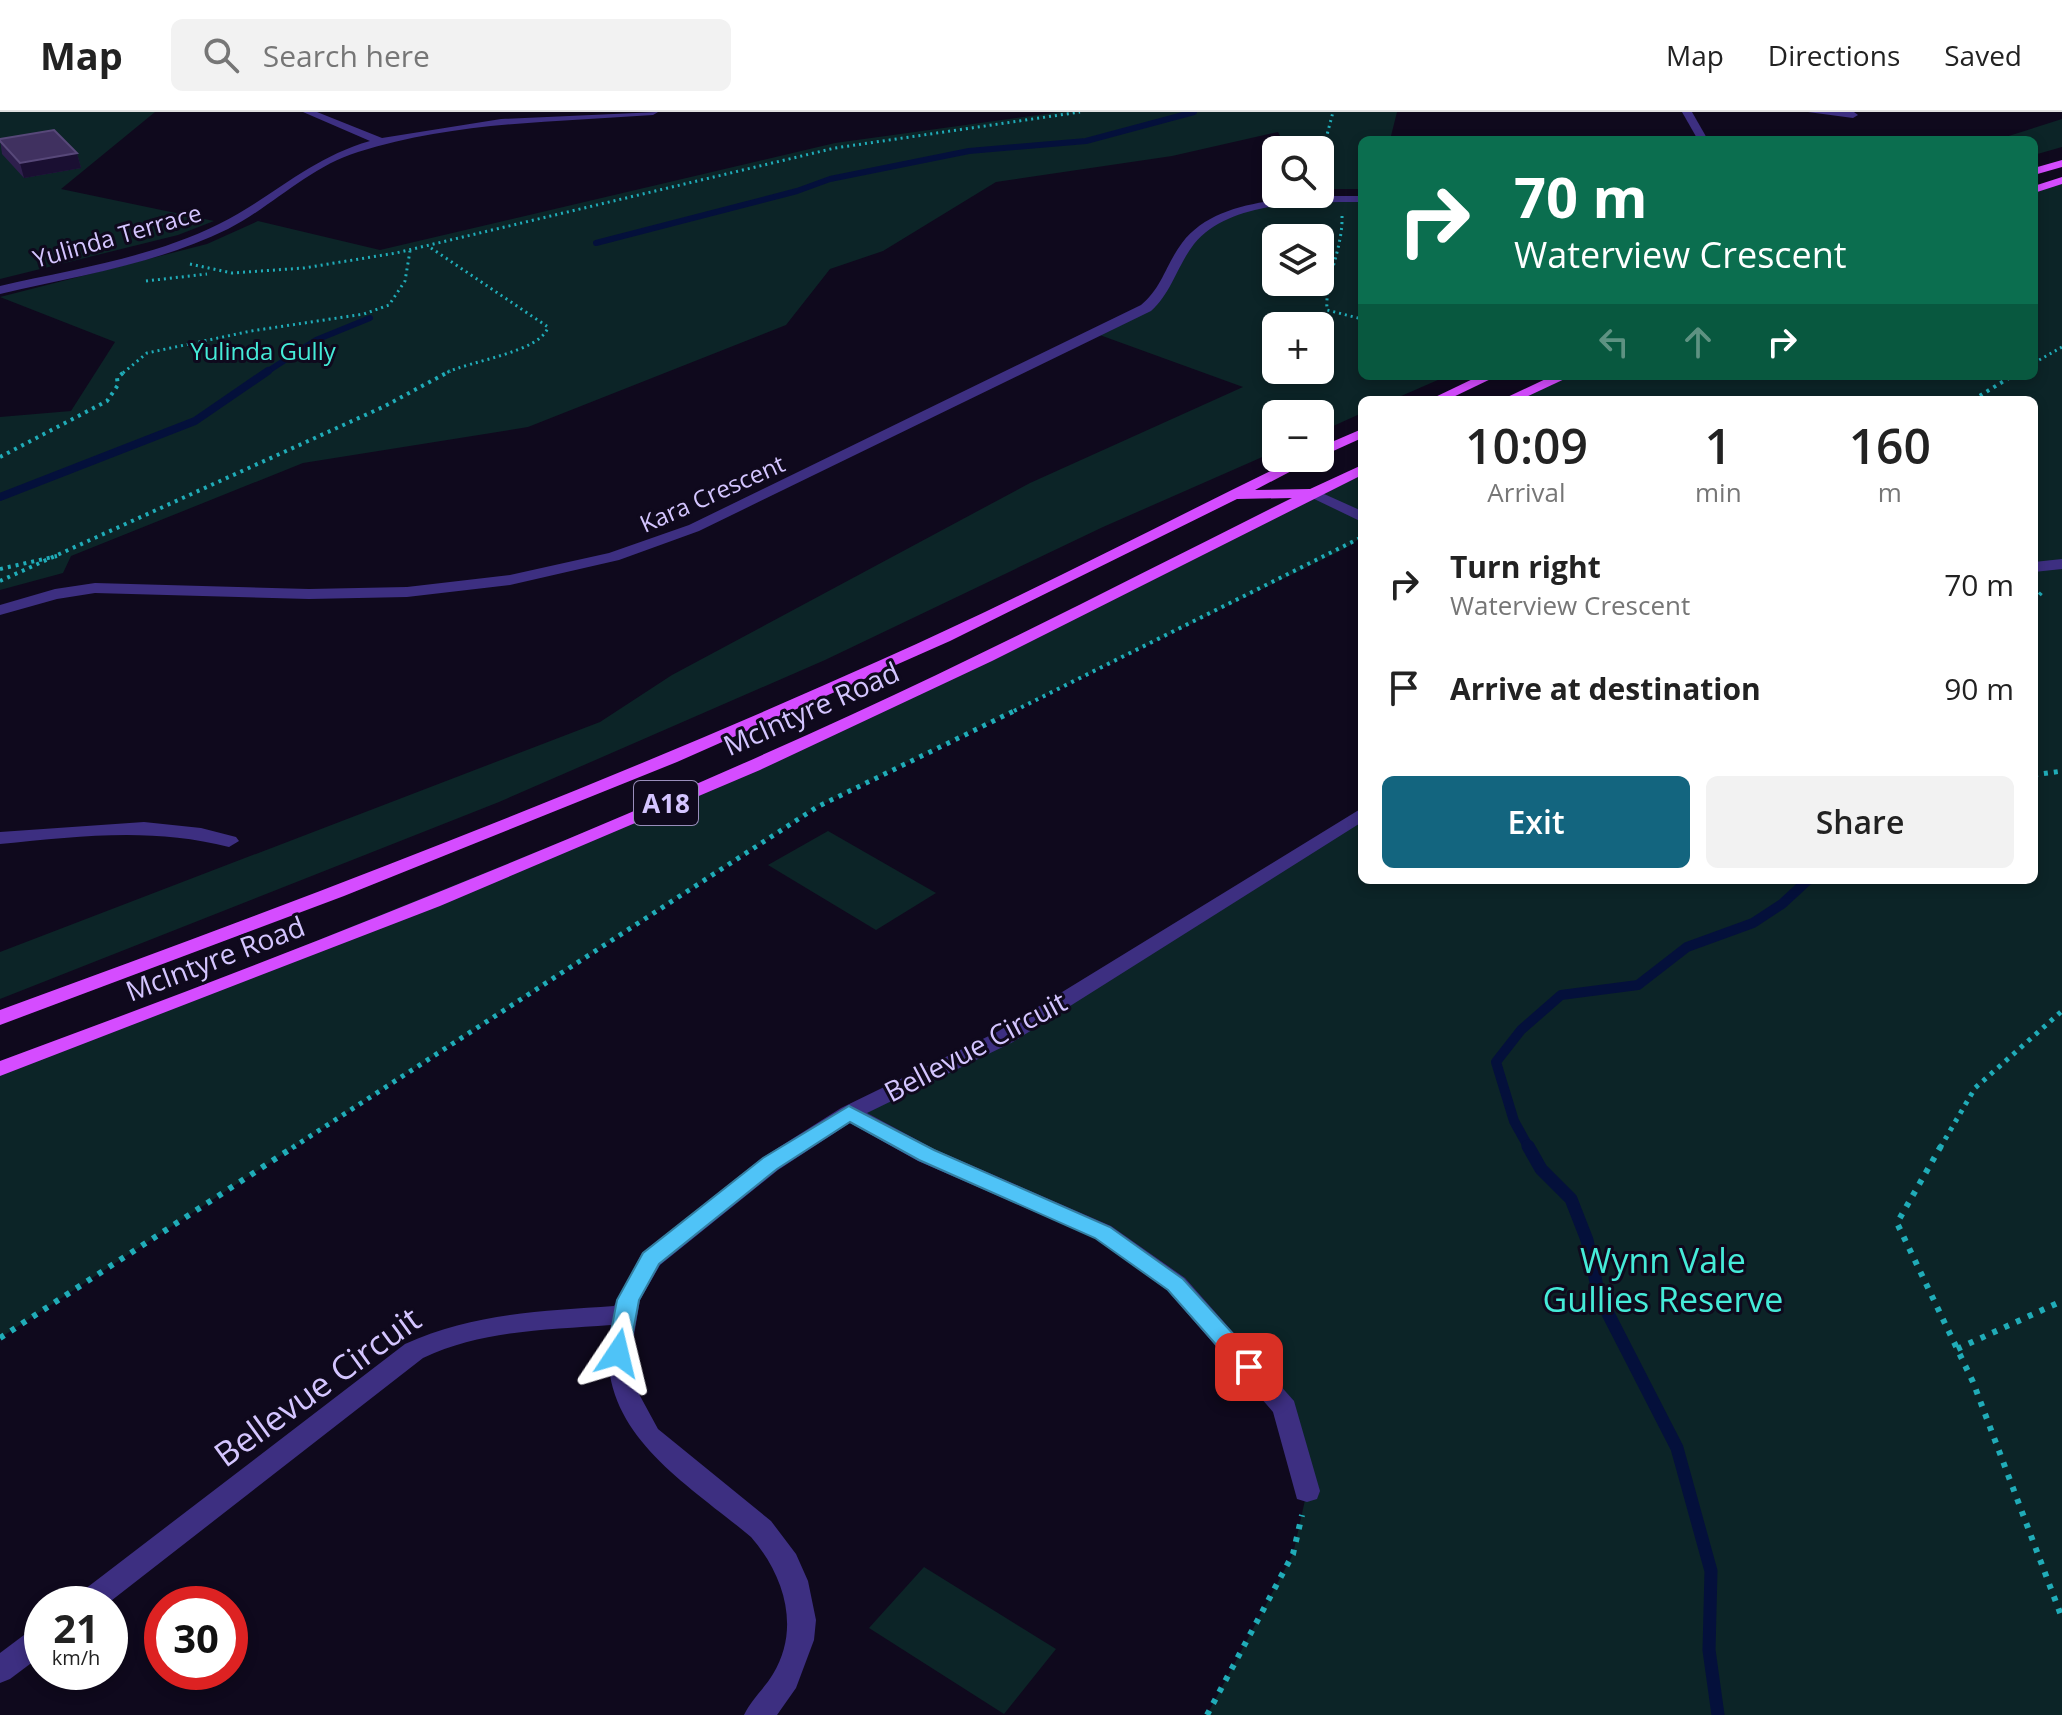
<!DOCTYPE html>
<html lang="en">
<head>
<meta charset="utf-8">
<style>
  body { margin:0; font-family:"Open Sans",sans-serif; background:#f2f2f2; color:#222; height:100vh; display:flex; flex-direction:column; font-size:30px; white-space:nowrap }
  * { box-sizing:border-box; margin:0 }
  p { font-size:26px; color:#767676 }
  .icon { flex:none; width:44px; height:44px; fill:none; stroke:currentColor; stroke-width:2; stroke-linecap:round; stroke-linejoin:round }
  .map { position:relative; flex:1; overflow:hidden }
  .side { position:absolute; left:1358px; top:284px; width:680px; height:488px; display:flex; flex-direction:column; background:#fff; border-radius:12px; box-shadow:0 4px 12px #0003 }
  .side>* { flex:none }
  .guide { position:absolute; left:1358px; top:24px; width:680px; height:244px; border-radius:12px; box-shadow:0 4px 12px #0003; background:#0b6e4f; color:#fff; overflow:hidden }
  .buttons { position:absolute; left:1262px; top:24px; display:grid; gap:16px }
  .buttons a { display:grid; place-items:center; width:72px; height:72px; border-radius:12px; background:#fff; box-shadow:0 4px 12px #0003; font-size:40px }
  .speed { position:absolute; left:24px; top:1474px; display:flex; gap:16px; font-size:40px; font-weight:700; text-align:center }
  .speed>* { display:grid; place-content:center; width:104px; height:104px; border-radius:50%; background:#fff; box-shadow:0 4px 12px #0003; line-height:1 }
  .speed small { font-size:20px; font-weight:400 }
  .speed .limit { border:12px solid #d22; background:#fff; color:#111 }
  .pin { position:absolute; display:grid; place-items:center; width:68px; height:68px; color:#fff; margin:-34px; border-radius:16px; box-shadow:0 4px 12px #0006 }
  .me { position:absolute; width:88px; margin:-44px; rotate:10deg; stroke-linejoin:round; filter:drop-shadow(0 0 6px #0008) }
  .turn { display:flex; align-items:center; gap:28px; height:168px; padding:0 24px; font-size:36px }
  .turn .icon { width:104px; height:104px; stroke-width:2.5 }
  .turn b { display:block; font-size:56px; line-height:68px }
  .lanes { display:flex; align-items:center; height:76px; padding:0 24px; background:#0003; justify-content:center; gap:40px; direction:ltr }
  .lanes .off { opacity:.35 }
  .eta { display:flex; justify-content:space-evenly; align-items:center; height:136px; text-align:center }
  .eta b { font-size:48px; font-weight:600; line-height:56px }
  .action { display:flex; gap:16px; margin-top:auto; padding:16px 24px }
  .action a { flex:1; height:92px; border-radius:12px; background:#13657f; color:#fff; font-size:32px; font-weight:600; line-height:92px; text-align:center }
  .action a+a { background:#f2f2f2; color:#222 }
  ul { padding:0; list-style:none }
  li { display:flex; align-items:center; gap:24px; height:104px; padding:0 24px }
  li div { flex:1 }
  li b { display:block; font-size:30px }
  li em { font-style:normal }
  header { display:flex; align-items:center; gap:48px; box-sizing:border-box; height:112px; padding:0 40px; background:#fff; border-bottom:2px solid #e0e0e0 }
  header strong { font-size:38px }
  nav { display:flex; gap:44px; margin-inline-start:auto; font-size:28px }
  .search { width:560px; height:72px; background:#f2f2f2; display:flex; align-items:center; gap:20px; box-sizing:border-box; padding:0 28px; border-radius:12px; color:#767676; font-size:30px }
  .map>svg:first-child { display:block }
  .green { fill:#0c2427; fill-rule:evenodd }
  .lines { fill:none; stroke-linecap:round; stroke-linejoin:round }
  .stream-far3 { stroke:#04103b; stroke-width:6 }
  .stream-far2 { stroke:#04103b; stroke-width:8 }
  .stream-far1 { stroke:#04103b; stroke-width:10 }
  .stream { stroke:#04103b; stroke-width:13 }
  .path-far3 { stroke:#20acb8; stroke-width:3; stroke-dasharray:2 4; stroke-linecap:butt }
  .path-far2 { stroke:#20acb8; stroke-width:4; stroke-dasharray:3 5; stroke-linecap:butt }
  .path-far1 { stroke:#20acb8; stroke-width:5; stroke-dasharray:4 6; stroke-linecap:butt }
  .path { stroke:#20acb8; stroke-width:6; stroke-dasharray:5 8; stroke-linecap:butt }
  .street { fill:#3d2f81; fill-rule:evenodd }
  .primary { fill:#d54cff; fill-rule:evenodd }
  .wall { fill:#2e1f4d }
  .shaded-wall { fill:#1a0f32 }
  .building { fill:#403160; stroke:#574879; stroke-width:2 }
  .route { fill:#4fc3f7; stroke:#337fa1; stroke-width:2 }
  .labels { text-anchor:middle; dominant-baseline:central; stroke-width:6; stroke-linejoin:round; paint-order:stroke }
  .far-street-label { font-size:24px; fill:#d4c5ff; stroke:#0f091d }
  .far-park-label { font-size:24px; fill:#45ebd8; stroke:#0f091d }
  .shield { fill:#0f091d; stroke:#998dbb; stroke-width:2 }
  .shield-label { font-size:26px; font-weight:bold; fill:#d4c5ff }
  .street-label { font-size:28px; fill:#d4c5ff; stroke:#0f091d }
  .near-park-label { font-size:34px; fill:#45ebd8; stroke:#0f091d }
  .near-street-label { font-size:34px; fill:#d4c5ff; stroke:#0f091d }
</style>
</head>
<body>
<header>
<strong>Map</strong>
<div class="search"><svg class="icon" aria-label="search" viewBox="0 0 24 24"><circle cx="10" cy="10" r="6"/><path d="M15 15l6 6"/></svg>Search here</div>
<nav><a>Map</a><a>Directions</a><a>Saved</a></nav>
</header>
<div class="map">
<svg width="2062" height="1603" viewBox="0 0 2062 1603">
  <rect width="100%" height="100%" fill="#0f091d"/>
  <!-- green -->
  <g class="green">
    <polygon points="0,0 155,0 61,77 214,109 178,123 0,167"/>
    <polygon points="1060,0 1397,0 1390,28 1362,28 1362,77 1320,77 1320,38 1287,38 1278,20 1172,44 996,70 883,139 830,157 786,213 528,315 303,351 71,444 63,461 0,478 0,305 71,299 115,230 0,185 207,132 258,109 380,138 835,31"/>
    <polygon points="2062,7 2062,35 2034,43 2034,28 1996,28"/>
    <polygon points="2062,68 2062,1603 1207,1603 1293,1442 1307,1379 1285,1296 1140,1145 849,1001 954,949 1362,702 1362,768 2034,768 2034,288 1508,288 1564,264 2034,264 2034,78"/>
    <path d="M 1362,87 L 1362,264 L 1447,264 L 1392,288 L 1362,288 L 1362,301 L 1320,320 L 1320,302 L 1276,302 L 1276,339 L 1103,415 L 825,548 L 499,690 L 0,887 L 0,840 L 600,610 L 672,563 L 1030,371 L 1243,275 L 1097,222 C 1112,214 1135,206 1146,195 C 1163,178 1170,150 1187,133 C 1230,87 1304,90 1362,87 ZM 1276,126 L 1320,126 L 1320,170 L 1276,170 ZM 1276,214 L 1320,214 L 1320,258 L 1276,258 Z"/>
    <polygon points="1362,357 1362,425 1346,436 817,695 0,1226 0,957 780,641"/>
    <polygon points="828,719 936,781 876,818 768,753"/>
    <polygon points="924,1455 1056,1537 1004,1602 869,1516"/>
  </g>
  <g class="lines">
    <!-- stream-far3 -->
    <g class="stream-far3">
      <polyline points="596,131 797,79 830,67 969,39 1086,29 1194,0"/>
      <polyline points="265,261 316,228 370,206"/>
    </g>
    <!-- stream-far2 -->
    <polyline class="stream-far2" points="0,385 195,309 268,259"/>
    <!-- stream-far1 -->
    <polyline class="stream-far1" points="1529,1036 1514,1009 1496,950 1521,918 1561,883 1638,873 1687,835 1753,811 1782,792 1808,768"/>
    <!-- stream -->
    <polyline class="stream" points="1528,1034 1541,1057 1571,1087 1587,1128 1599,1184 1677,1336 1711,1459 1709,1538 1718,1603"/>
    <!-- path-far3 -->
    <g class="path-far3">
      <polyline points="1331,68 1323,38 1333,0"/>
      <path d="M 1342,104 C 1343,137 1325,165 1327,198 L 1362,207"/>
      <path d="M 431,136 L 548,215 C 541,240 469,249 446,261"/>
      <polyline points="190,152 232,161 304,156 396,141 835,36 1080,0"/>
      <polyline points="146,169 207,162"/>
      <polyline points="2034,251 2062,235"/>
      <polyline points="123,261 147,241 251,219 364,202 389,193 405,169 410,139"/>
    </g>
    <!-- path-far2 -->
    <g class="path-far2">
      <polyline points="1973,288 2012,264"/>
      <polyline points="0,345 107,289 118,273 117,266 125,259"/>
      <polyline points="0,457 57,444"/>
      <polyline points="0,469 383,295 450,259"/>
      <polyline points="2034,489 2042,480"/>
      <polyline points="1014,599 1362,425"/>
    </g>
    <!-- path-far1 -->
    <g class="path-far1">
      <polyline points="2034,663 2062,659"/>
      <polyline points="292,1036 817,695 1018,597"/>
      <polyline points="1940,1036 1975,976 2062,899"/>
    </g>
    <!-- path -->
    <g class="path">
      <polyline points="1941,1034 1897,1111 1973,1270 2062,1506"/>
      <polyline points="0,1226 295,1034"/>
      <polyline points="1957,1237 2062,1189"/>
      <polyline points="1207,1603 1293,1442 1302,1403"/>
    </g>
    <!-- street -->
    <g class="street">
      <path d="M 303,0 L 317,0 L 382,26 L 501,7 L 658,0 L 653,3 C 555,10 453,10 358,40 C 309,55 273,94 228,117 C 157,152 76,164 0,182 L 0,174 C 73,157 151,146 219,112 C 273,85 310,46 370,29 Z"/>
      <polygon points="1682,0 1692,0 1708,28 1698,28"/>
      <polygon points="1808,0 1854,0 1858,3 1853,6"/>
      <path d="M 1319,84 L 1362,84 L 1362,90 C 1310,90 1230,88 1194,132 C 1177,154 1172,180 1151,199 L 699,419 L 619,448 L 510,473 L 407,485 L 309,487 L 95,481 L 57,487 L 0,503 L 0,493 L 55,477 L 95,471 L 309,477 L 407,475 L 510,463 L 609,441 L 689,413 L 1141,193 C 1162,176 1166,152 1182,131 C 1212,91 1273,88 1319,84 Z"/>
      <polygon points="1313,377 1362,399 1362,410 1308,384 1308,378"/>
      <polygon points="2062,447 2062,457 2034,460 2034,450"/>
      <path d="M 1362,696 L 1362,710 L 1013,930 L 867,1001 L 934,1037 L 1111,1114 L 1185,1166 L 1294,1289 L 1320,1379 L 1317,1387 L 1307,1390 L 1297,1387 L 1273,1300 L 1167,1178 L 1095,1126 L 918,1049 L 850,1011 L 778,1058 L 660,1153 L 640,1188 L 631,1241 L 639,1282 L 658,1317 L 771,1409 L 796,1442 L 808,1469 L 816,1508 L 814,1528 L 796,1576 L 777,1603 L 744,1603 C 751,1588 764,1577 773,1562 C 801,1516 784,1463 751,1425 C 682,1367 591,1317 611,1213 C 546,1218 483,1218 423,1246 L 107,1492 L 72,1492 L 76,1484 L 405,1232 C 473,1201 542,1199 614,1194 L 642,1141 L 762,1046 L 841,996 L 997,920 Z"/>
      <path d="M 144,710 L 201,716 L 236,725 L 239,729 L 229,735 C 152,715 79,724 0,732 L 0,720 Z"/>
      <polygon points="42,1514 42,1543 10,1567 0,1571 0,1541 32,1517"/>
    </g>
    <!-- primary -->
    <g class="primary">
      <polygon points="2062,48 2062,55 2034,63 2034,56"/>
      <polygon points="2062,65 2062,72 2034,81 2034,74"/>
      <polygon points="1479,264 1497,264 1447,288 1429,288"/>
      <polygon points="1552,264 1571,264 1520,288 1501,288"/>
      <polygon points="1362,317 1362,326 1320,345 1320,335"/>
      <path d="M 1297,346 L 1316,346 L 1255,378 L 1310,377 L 1362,353 L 1362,363 L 992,549 L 760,658 L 440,794 L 0,964 L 0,949 C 288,843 574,730 853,602 C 1001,534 1146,459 1292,386 L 1237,387 L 950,529 L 677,650 L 344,784 L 0,913 L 0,898 C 297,790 594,677 883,547 C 1023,485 1159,413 1297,346 Z"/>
    </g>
  </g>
  <!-- wall -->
  <polygon class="wall" points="0,27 77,41 81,56 24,66 2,42"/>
  <!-- shaded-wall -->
  <polygon class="shaded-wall" points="77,41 81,56 24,66 20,51"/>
  <!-- building -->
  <polygon class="building" points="54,18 77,41 20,51 0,29 0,27"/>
  <!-- route -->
  <polygon class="route" points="849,994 934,1038 1110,1115 1183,1167 1257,1248 1260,1255 1257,1261 1241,1261 1168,1178 1095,1126 919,1048 850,1010 777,1057 659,1152 639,1188 629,1241 626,1248 610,1248 607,1241 617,1188 643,1141 763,1046"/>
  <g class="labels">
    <!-- far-street labels -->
    <g class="far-street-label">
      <text transform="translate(117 123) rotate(-16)">Yulinda Terrace</text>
      <text transform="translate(712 381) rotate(-24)">Kara Crescent</text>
    </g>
    <!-- far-park labels -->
    <g class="far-park-label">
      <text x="263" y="238">Yulinda Gully</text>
    </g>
    <!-- shield labels -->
    <rect class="shield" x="634" y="669" width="64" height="44" rx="6"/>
    <g class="shield-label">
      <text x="666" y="691">A18</text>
    </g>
    <!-- street labels -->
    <g class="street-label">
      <text transform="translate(811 596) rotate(-24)">McIntyre Road</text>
      <text transform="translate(215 846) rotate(-21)">McIntyre Road</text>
      <text transform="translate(975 934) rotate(-28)">Bellevue Circuit</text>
    </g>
    <!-- near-park labels -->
    <g class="near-park-label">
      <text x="1663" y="1148">Wynn Vale<tspan x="1663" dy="39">Gullies Reserve</tspan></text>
    </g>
    <!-- near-street labels -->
    <g class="near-street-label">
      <text transform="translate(317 1274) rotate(-36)">Bellevue Circuit</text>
    </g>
  </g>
</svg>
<div class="buttons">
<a><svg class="icon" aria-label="search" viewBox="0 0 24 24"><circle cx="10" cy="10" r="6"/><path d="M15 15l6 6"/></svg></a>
<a><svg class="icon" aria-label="layers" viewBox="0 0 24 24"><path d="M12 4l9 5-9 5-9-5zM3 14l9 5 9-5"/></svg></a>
<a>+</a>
<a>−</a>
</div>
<div class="speed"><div>21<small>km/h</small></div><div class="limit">30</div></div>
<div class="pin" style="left:1249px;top:1255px;background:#d93025"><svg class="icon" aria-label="arrive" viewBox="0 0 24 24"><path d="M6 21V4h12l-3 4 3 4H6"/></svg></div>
<svg class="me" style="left:618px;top:1241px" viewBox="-20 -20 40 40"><path d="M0-17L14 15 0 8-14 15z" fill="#4fc3f7" stroke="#fff" stroke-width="4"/></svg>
<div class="guide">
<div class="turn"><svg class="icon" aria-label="right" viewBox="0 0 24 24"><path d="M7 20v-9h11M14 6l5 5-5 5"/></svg><div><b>70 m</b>Waterview Crescent</div></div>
<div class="lanes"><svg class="icon off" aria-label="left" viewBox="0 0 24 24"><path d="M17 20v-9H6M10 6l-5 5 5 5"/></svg><svg class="icon off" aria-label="ahead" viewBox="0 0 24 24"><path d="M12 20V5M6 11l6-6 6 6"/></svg><svg class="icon" aria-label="right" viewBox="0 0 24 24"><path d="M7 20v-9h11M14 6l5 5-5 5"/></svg></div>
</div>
<section class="side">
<div class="eta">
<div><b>10:09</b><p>Arrival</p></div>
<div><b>1</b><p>min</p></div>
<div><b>160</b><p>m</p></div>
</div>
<ul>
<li><svg class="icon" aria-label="right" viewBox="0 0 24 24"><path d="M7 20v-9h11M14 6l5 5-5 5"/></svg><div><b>Turn right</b><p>Waterview Crescent</p></div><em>70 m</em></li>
<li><svg class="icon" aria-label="arrive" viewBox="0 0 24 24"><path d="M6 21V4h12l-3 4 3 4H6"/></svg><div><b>Arrive at destination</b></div><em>90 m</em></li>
</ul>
<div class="action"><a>Exit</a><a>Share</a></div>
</section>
</div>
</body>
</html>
